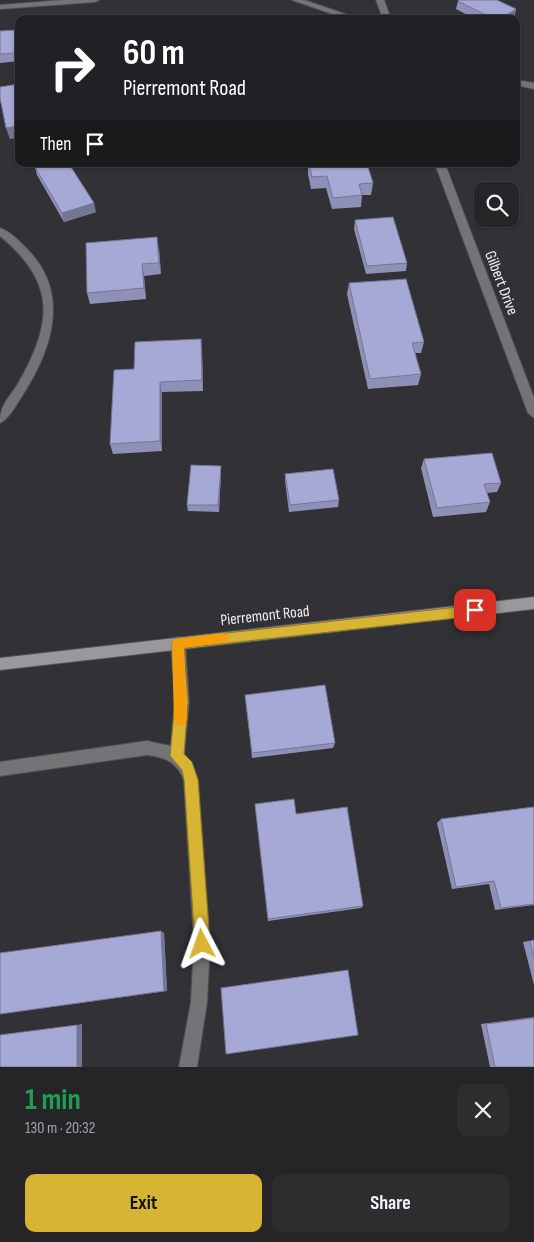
<!DOCTYPE html>
<html lang="en">
<head>
<meta charset="utf-8">
<style>
  body { margin:0; font-family:"Sofia Sans Condensed",sans-serif; background:#2d2d30; color:#f1f3f6; height:100vh; display:flex; flex-direction:column; font-size:19px; white-space:nowrap }
  * { box-sizing:border-box; margin:0 }
  p { font-size:16px; color:#a3a5a8 }
  .icon { flex:none; width:28px; height:28px; fill:none; stroke:currentColor; stroke-width:2; stroke-linecap:round; stroke-linejoin:round }
  .map { position:relative; height:1067px; overflow:hidden }
  .panel { display:flex; flex-direction:column; background:#252528; flex:1 }
  .panel>* { flex:none }
  .guide { position:absolute; left:15px; top:15px; width:505px; height:152px; border-radius:10px; box-shadow:0 1px 4px #0004,0 0 0 1px #424245; background:#202124; color:#fff; overflow:hidden }
  .controls { position:absolute; left:474px; top:182px; display:grid; gap:10px }
  .controls a { display:grid; place-items:center; width:45px; height:45px; border-radius:10px; background:#252528; box-shadow:0 1px 4px #0004,0 0 0 1px #424245; font-size:25px }
  .pin { position:absolute; display:grid; place-items:center; width:42px; height:42px; color:#fff; margin:-21px; border-radius:10px; box-shadow:0 2px 8px #0006 }
  .me { position:absolute; width:55px; margin:-28px; rotate:356deg; stroke-linejoin:round; filter:drop-shadow(0 0 4px #0008) }
  .turn { display:flex; align-items:center; gap:18px; height:105px; padding:0 25px; font-size:22px }
  .turn .icon { width:65px; height:65px; stroke-width:2.5 }
  .turn b { display:block; font-size:35px; line-height:42px }
  .then { display:flex; align-items:center; height:48px; padding:0 25px; background:#0003; gap:10px; font-size:19px }
  .round { display:grid; place-items:center; flex:none; width:52px; height:52px; border-radius:10px; background:#2d2d30 }
  .summary { display:flex; align-items:center; justify-content:space-between; height:85px; padding:0 25px }
  h1 { font-size:30px; font-weight:700; line-height:38px; color:#1e9e55 }
  .primary-button { display:flex; gap:10px; margin-top:auto; padding:10px 25px }
  .primary-button a { flex:1; height:58px; border-radius:10px; background:#d8b434; color:#111; font-size:20px; font-weight:700; line-height:58px; text-align:center }
  .primary-button a+a { background:#2d2d30; color:#f1f3f6 }
  .map>svg:first-child { display:block }
  .lines { fill:none; stroke-linecap:round; stroke-linejoin:round }
  .minor-casing { stroke:#505054; stroke-width:2 }
  .tertiary-casing { stroke:#505054; stroke-width:2 }
  .secondary-casing { stroke:#505054; stroke-width:2 }
  .minor { fill:#747476; fill-rule:evenodd }
  .tertiary { fill:#747476; fill-rule:evenodd }
  .secondary { fill:#99989c; fill-rule:evenodd }
  .wall { fill:#8f90b7 }
  .shaded-wall { fill:#747695 }
  .building { fill:#a6a8d5; stroke:#747695 }
  .route { fill:#d8b434; stroke:#8c7522 }
  .slow { fill:#f59e0b }
  .labels { text-anchor:middle; dominant-baseline:central; stroke-width:5; stroke-linejoin:round; paint-order:stroke }
  .street-label { font-size:16px; fill:#f0f0f3; stroke:#313136 }
</style>
</head>
<body>
<div class="map">
<svg width="534" height="1067" viewBox="0 0 534 1067">
  <rect width="100%" height="100%" fill="#313136"/>
  <g class="lines">
    <defs>
      <g id="minor">
        <polygon points="64,0 99,0 95,2 0,9 0,5"/>
        <polygon points="292,0 304,0 360,19 347,19"/>
        <polygon points="516,80 534,83 534,89 516,85"/>
        <path d="M 0,228 C 10,231 20,242 27,249 C 71,293 52,350 22,396 C 16,405 9,419 0,423 C 0,403 10,398 19,382 C 53,322 56,282 0,236 Z"/>
        <path d="M 178,637 L 183,639 L 185,643 L 189,702 L 184,754 L 193,767 L 198,780 L 210,944 L 207,1002 L 197,1067 L 179,1067 L 191,1002 L 194,944 L 184,780 C 177,762 165,757 147,755 L 0,776 L 0,762 L 147,741 L 171,746 L 175,702 L 171,643 L 173,639 Z"/>
      </g>
      <g id="tertiary">
        <polygon points="376,0 384,0 391,19 383,19"/>
        <polygon points="435,164 445,164 534,398 534,418 528,413"/>
      </g>
      <polygon id="secondary" points="534,597 534,609 0,670 0,658"/>
    </defs>
    <!-- minor casing -->
    <use href="#minor" class="minor-casing"/>
    <!-- tertiary casing -->
    <use href="#tertiary" class="tertiary-casing"/>
    <!-- secondary casing -->
    <use href="#secondary" class="secondary-casing"/>
    <!-- minor -->
    <use href="#minor" class="minor"/>
    <!-- tertiary -->
    <use href="#tertiary" class="tertiary"/>
    <!-- secondary -->
    <use href="#secondary" class="secondary"/>
  </g>
  <!-- wall -->
  <g class="wall">
    <polygon points="458,1 516,9 514,18 513,19 475,19 456,9"/>
    <polygon points="18,30 19,61 0,63 0,31"/>
    <polygon points="308,164 367,164 373,183 371,195 362,195 361,207 332,209 326,188 311,189 308,174"/>
    <polygon points="35,167 96,212 64,222 37,175"/>
    <polygon points="355,220 407,263 406,271 366,274 354,229"/>
    <polygon points="159,249 161,274 144,276 146,299 90,304 87,293"/>
    <polygon points="349,283 424,342 421,353 415,353 421,374 418,385 368,389 347,294"/>
    <polygon points="202,350 203,391 162,392 162,451 113,454 110,444 134,369"/>
    <polygon points="424,459 501,483 497,492 487,493 490,502 486,512 433,517 421,468"/>
    <polygon points="221,466 221,473 219,512 188,511 187,505"/>
    <polygon points="285,474 339,500 338,507 289,512 285,481"/>
    <polygon points="245,695 335,743 333,748 252,758"/>
    <polygon points="255,804 296,814 363,906 361,908 268,921"/>
    <polygon points="534,807 534,905 495,910 489,884 452,889 437,823 441,819"/>
    <polygon points="164,933 167,991 0,1014"/>
    <polygon points="534,940 534,985 523,942"/>
    <polygon points="534,1017 534,1067 490,1067 481,1024"/>
  </g>
  <!-- shaded-wall -->
  <g class="shaded-wall">
    <polygon points="516,9 514,18 513,19 501,19"/>
    <polygon points="18,30 19,31 19,59 17,53"/>
    <polygon points="19,126 19,138 10,139 6,128"/>
    <polygon points="94,203 96,212 64,222 62,213"/>
    <polygon points="157,237 159,249 161,274 159,263"/>
    <polygon points="142,264 144,276 146,299 144,288"/>
    <polygon points="201,339 202,350 203,391 202,380"/>
    <polygon points="160,382 162,392 162,451 160,441"/>
    <polygon points="221,466 221,473 219,512 218,505"/>
    <polygon points="161,931 164,933 167,991 164,991"/>
    <polygon points="82,1024 82,1067 77,1067 77,1025"/>
  </g>
  <!-- building -->
  <g class="building">
    <polygon points="459,0 497,0 516,9 501,19 494,19 458,1"/>
    <polygon points="18,30 17,53 0,54 0,31"/>
    <polygon points="19,84 19,126 6,128 0,98 0,87"/>
    <polygon points="44,164 69,164 94,203 62,213 35,167"/>
    <polygon points="309,164 367,164 373,183 359,184 362,195 333,198 327,176 312,177"/>
    <polygon points="393,217 407,263 367,266 355,220"/>
    <polygon points="157,237 159,263 142,264 144,288 87,293 86,243"/>
    <polygon points="406,279 424,342 412,343 421,374 370,379 349,283"/>
    <polygon points="201,339 202,380 160,382 160,441 110,444 114,370 134,369 135,342"/>
    <polygon points="492,453 501,483 484,484 490,502 437,508 424,459"/>
    <polygon points="191,465 221,466 218,505 187,505"/>
    <polygon points="333,469 339,500 290,505 285,474"/>
    <polygon points="325,685 335,743 252,753 245,695"/>
    <polygon points="294,799 296,814 347,807 363,906 268,919 255,804"/>
    <polygon points="534,807 534,904 501,908 494,881 456,887 441,819"/>
    <polygon points="161,931 164,991 0,1014 0,953"/>
    <polygon points="534,940 534,958 530,941"/>
    <polygon points="348,970 358,1035 226,1054 221,988"/>
    <polygon points="534,1018 534,1067 495,1067 486,1024"/>
    <polygon points="77,1025 77,1067 0,1067 0,1035"/>
  </g>
  <!-- route -->
  <polygon class="route" points="475,605 479,606 481,610 479,614 475,616 184,648 188,702 184,754 192,762 198,780 210,944 208,949 202,951 197,949 195,944 184,780 182,770 170,756 175,702 172,643 174,639"/>
  <!-- slow -->
  <polygon class="slow" points="222,633 227,634 228,638 227,642 184,648 187,720 185,724 181,726 176,724 174,720 172,643 174,639"/>
  <g class="labels">
    <!-- street labels -->
    <g class="street-label">
      <text transform="translate(501 283) rotate(69)">Gilbert Drive</text>
      <text transform="translate(265 616) rotate(-6)">Pierremont Road</text>
    </g>
  </g>
</svg>
<div class="controls">
<a><svg class="icon" aria-label="search" viewBox="0 0 24 24"><circle cx="10" cy="10" r="6"/><path d="M15 15l6 6"/></svg></a>
</div>
<div class="pin" style="left:475px;top:610px;background:#d93025"><svg class="icon" aria-label="arrive" viewBox="0 0 24 24"><path d="M6 21V4h12l-3 4 3 4H6"/></svg></div>
<svg class="me" style="left:202px;top:944px" viewBox="-20 -20 40 40"><path d="M0-17L14 15 0 8-14 15z" fill="#d8b434" stroke="#fff" stroke-width="4"/></svg>
<div class="guide">
<div class="turn"><svg class="icon" aria-label="right" viewBox="0 0 24 24"><path d="M7 20v-9h11M14 6l5 5-5 5"/></svg><div><b>60 m</b>Pierremont Road</div></div>
<div class="then">Then<svg class="icon" aria-label="arrive" viewBox="0 0 24 24"><path d="M6 21V4h12l-3 4 3 4H6"/></svg></div>
</div>
</div>
<section class="panel">
<div class="summary"><div><h1>1 min</h1><p>130 m · 20:32</p></div><a class="round"><svg class="icon" aria-label="close" viewBox="0 0 24 24"><path d="M6 6l12 12M18 6L6 18"/></svg></a></div>
<div class="primary-button"><a>Exit</a><a>Share</a></div>
</section>
</body>
</html>
